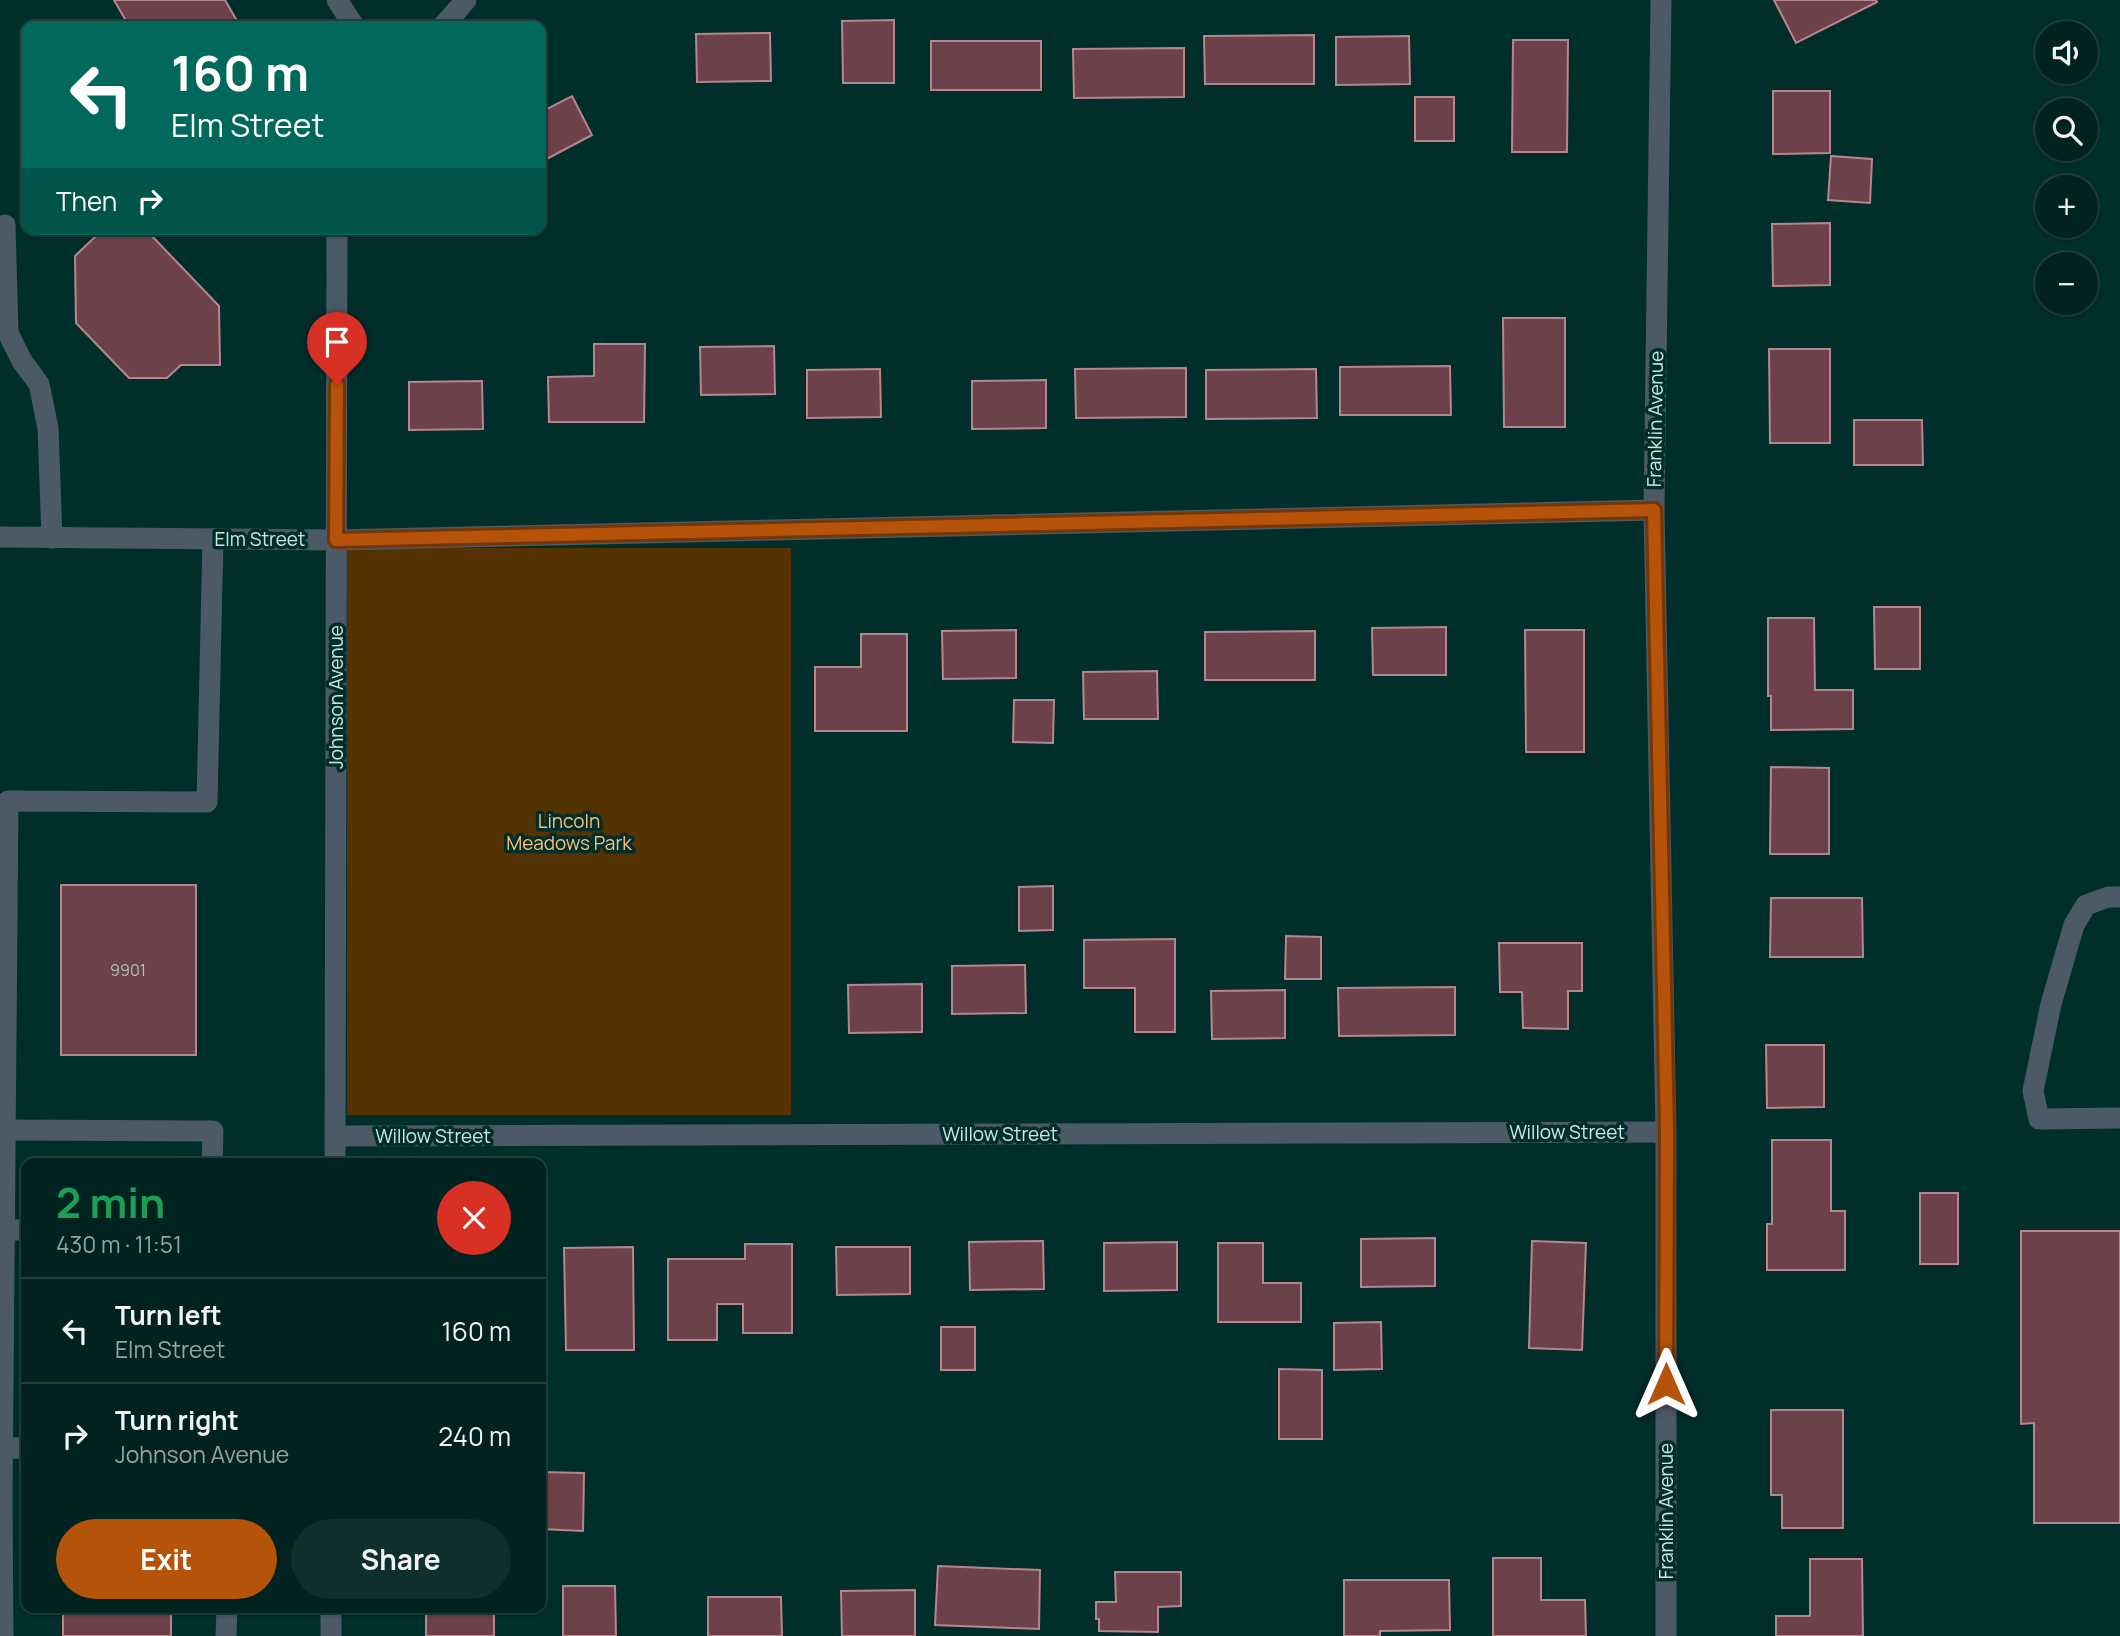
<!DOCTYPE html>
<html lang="en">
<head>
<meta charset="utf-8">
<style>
  body { margin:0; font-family:Manrope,sans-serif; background:#0e2f2d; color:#f1f3f6; height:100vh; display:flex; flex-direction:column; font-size:26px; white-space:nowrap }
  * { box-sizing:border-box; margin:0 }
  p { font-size:23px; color:#95a4a5 }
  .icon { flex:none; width:38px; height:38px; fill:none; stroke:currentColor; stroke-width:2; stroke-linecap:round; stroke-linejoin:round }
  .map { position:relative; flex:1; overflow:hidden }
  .drawer { position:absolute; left:21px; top:1158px; width:525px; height:455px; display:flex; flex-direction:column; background:#002220; border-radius:14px; box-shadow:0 2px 5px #0004,0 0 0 2px #223f3e }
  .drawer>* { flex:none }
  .top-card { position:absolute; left:21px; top:21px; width:525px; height:214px; border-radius:14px; box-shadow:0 2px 5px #0004,0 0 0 2px #223f3e; background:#00695c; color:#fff; overflow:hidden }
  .fabs { position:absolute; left:2035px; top:21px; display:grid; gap:14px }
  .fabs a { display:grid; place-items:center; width:63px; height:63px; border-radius:50%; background:#002220; box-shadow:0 2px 5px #0004,0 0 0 2px #223f3e; font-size:35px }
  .pin { position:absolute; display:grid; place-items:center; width:60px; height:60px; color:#fff; margin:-72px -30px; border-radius:50% 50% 50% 0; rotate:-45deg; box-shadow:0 0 7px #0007 }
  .pin .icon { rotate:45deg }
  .me { position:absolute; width:77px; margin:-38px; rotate:0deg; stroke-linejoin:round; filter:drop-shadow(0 0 5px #0008) }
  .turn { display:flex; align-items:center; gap:24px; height:147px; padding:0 35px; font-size:32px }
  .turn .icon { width:91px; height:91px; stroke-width:2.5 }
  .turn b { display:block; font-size:49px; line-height:60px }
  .then { display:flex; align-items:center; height:66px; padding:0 35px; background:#0003; gap:14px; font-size:26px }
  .round { display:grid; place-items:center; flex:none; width:74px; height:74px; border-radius:37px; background:#0e2f2d }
  .headline { display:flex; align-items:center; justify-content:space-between; height:119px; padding:0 35px }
  h1 { font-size:42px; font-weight:700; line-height:52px; color:#1e9e55 }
  .cta { display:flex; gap:14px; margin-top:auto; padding:14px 35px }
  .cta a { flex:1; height:80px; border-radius:42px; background:#b45309; color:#fff; font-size:28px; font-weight:700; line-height:80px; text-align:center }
  .cta a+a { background:#0e2f2d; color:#f1f3f6 }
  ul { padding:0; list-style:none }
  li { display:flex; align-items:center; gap:21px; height:105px; padding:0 35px; border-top:2px solid #223f3e }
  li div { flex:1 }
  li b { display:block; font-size:26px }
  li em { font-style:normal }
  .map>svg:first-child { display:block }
  .green { fill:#553201 }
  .building { fill:#6c4149; stroke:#b6868e; stroke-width:2 }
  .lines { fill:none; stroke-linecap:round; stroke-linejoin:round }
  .minor { stroke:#4c5966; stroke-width:21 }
  .route-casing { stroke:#753606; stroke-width:18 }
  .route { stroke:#b45309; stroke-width:12 }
  .labels { text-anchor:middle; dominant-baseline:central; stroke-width:7; stroke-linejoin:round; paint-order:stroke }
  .number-label { font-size:16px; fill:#b3bebd }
  .street-label { font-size:19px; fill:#cbe7e4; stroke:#002e2b }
  .park-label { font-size:19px; fill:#febe77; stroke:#002e2b }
</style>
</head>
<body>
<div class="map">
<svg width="2120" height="1636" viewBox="0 0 2120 1636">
  <rect width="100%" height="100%" fill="#002e2b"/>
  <!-- green -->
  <rect class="green" x="347" y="548" width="444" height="567"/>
  <!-- building -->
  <g class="building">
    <polygon points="114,0 225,0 240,26 129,26"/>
    <polygon points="1774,0 1876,0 1877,2 1796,43"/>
    <polygon points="894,20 894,83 843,83 842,21"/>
    <polygon points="770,33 771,81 697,82 696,34"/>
    <polygon points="1314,35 1314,84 1205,84 1204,36"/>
    <polygon points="1409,36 1410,84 1336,85 1336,37"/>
    <polygon points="1513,40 1568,40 1567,152 1512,152"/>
    <rect x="931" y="41" width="110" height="49"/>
    <polygon points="1184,48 1184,97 1074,98 1073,49"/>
    <polygon points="1773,91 1830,91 1830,153 1773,154"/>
    <polygon points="572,96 592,135 541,162 541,112"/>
    <rect x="1415" y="97" width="39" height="44"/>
    <polygon points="1831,156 1872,159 1870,203 1828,200"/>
    <polygon points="1830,223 1830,285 1773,286 1772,224"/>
    <polygon points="151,235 219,306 220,365 181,365 167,378 129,378 76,323 75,256 96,236"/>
    <polygon points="1503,318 1565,318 1565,427 1504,427"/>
    <polygon points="594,344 645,344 644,422 549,422 548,377 594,376"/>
    <polygon points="774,346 775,394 701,395 700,347"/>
    <polygon points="1769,349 1830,349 1830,443 1770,443"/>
    <polygon points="1450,366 1451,415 1340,415 1340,367"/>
    <polygon points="1186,368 1186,417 1076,418 1075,369"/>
    <polygon points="880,369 881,417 807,418 807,370"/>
    <polygon points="1316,369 1317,418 1206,419 1206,370"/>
    <polygon points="1046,380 1046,428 972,429 972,381"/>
    <polygon points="482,381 483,429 409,430 409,382"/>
    <polygon points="1854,420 1922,420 1923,465 1854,465"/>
    <polygon points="1874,607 1920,607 1920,669 1875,669"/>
    <polygon points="1768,618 1814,618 1815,690 1853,690 1853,729 1771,730 1771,696 1768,696"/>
    <polygon points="1446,627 1446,675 1373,675 1372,628"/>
    <polygon points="1016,630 1016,678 943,679 942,631"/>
    <polygon points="1525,630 1584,630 1584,752 1526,752"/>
    <polygon points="1315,631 1315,680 1205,680 1205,632"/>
    <polygon points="861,634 907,634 907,731 815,731 815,667 861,667"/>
    <polygon points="1157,671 1158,719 1084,719 1083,672"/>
    <polygon points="1014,700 1054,700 1053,743 1013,742"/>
    <polygon points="1771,767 1829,768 1829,854 1770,854"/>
    <rect x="61" y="885" width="135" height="170"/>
    <polygon points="1053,886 1053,930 1019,931 1019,887"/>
    <polygon points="1771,898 1862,898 1863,957 1770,957"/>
    <polygon points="1286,936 1321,937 1321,979 1285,979"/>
    <polygon points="1175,939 1175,1032 1135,1032 1135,988 1084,988 1084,940"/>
    <polygon points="1499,943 1582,943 1582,991 1568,991 1568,1029 1523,1028 1522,992 1500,992"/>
    <polygon points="1025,965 1026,1013 952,1014 952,966"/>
    <polygon points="922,984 922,1032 849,1033 848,985"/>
    <polygon points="1455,987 1455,1035 1339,1036 1338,988"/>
    <polygon points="1285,990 1285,1038 1212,1039 1211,991"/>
    <polygon points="1766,1045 1824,1045 1824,1107 1767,1108"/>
    <polygon points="1772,1140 1831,1140 1831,1211 1845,1211 1845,1270 1767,1270 1767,1224 1772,1224"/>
    <rect x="1920" y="1193" width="38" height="71"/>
    <polygon points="2021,1231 2120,1231 2120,1523 2034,1523 2034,1423 2021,1424"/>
    <polygon points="1435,1238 1435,1286 1361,1287 1361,1239"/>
    <polygon points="1043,1241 1044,1289 970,1290 969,1242"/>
    <polygon points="1532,1241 1586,1243 1582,1350 1529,1348"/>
    <polygon points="1177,1242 1177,1290 1104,1291 1104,1243"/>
    <polygon points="1218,1243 1263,1243 1263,1283 1301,1283 1301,1322 1218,1322"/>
    <polygon points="745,1244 792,1244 792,1333 743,1333 743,1304 717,1304 717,1340 668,1340 668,1259 745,1259"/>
    <polygon points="633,1247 634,1350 566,1350 564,1248"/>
    <polygon points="836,1247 910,1247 910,1294 837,1295"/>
    <polygon points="1381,1322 1382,1369 1334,1370 1334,1323"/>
    <rect x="941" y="1327" width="34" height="43"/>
    <polygon points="1279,1369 1322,1370 1322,1439 1279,1439"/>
    <polygon points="1771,1410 1843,1410 1843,1528 1782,1528 1782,1495 1771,1495"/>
    <polygon points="541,1472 584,1473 583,1531 541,1529"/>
    <polygon points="1493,1558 1541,1558 1541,1600 1585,1600 1586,1636 1493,1636"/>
    <polygon points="1810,1559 1862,1559 1863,1636 1776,1636 1776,1616 1810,1616"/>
    <polygon points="938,1566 1040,1570 1039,1629 935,1625"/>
    <polygon points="1115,1572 1181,1572 1181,1606 1158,1607 1158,1632 1099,1631 1099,1619 1096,1619 1096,1602 1116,1602"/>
    <polygon points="1344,1580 1449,1580 1450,1630 1380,1631 1380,1636 1344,1636"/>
    <polygon points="563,1586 615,1586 616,1636 563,1636"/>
    <polygon points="915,1590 915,1636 842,1636 841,1591"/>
    <polygon points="708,1597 781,1597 782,1636 708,1636"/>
    <rect x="63" y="1608" width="108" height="28"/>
    <rect x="426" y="1608" width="68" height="28"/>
  </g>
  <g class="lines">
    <!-- minor -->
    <g class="minor">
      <polyline points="337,0 354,26"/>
      <polyline points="1661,0 1654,510 1666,1132 1666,1636"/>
      <polyline points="443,26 466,0"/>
      <polyline points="5,225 8,333 22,361 39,384 48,428 52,538"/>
      <polyline points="0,537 336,540 1654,510"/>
      <polyline points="2120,897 2108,897 2086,905 2074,925 2051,1004 2033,1091 2039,1119 2120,1118"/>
      <polyline points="6,1130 213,1131 212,1164"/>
      <polyline points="335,1136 1666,1132"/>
      <polyline points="335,1164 337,229"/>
      <polyline points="4,1230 26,1230"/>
      <polyline points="3,1448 26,1448"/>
      <polyline points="3,1636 2,1500 8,801 207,802 213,539"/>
      <polyline points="226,1636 227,1608"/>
      <polyline points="331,1636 331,1608"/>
    </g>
  </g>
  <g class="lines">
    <defs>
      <polyline id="route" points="337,384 336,540 1654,510 1667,1132 1666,1384"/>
    </defs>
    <!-- route casing -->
    <use href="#route" class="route-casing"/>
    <!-- route -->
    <use href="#route" class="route"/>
  </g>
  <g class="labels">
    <!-- number labels -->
    <g class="number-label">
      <text x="128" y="970">9901</text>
    </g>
    <!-- street labels -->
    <g class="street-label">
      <text transform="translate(1655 419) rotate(-89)">Franklin Avenue</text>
      <text x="260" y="539">Elm Street</text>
      <text transform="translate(336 697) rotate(-90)">Johnson Avenue</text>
      <text x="1567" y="1132">Willow Street</text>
      <text x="1000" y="1134">Willow Street</text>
      <text x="433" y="1136">Willow Street</text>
      <text transform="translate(1666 1511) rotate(-90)">Franklin Avenue</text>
    </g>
    <!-- park labels -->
    <g class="park-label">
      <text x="569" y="821">Lincoln<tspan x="569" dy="22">Meadows Park</tspan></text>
    </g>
  </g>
</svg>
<div class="fabs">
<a><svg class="icon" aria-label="sound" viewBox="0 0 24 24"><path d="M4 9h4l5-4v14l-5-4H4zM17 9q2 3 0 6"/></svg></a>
<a><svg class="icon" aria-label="search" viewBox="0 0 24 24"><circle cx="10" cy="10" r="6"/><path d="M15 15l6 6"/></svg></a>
<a>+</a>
<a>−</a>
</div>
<div class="pin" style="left:337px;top:384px;background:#d93025"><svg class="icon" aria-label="arrive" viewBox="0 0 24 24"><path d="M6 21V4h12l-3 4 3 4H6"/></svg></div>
<svg class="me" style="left:1666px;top:1384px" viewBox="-20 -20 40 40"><path d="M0-17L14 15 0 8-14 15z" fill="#b45309" stroke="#fff" stroke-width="4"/></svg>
<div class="top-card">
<div class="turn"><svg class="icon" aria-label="left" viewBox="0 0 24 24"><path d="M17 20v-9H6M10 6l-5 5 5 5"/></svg><div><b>160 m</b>Elm Street</div></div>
<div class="then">Then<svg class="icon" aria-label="right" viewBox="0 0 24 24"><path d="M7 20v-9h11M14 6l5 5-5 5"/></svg></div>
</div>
<section class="drawer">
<div class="headline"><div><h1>2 min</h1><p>430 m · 11:51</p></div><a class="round" style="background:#d93025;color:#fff"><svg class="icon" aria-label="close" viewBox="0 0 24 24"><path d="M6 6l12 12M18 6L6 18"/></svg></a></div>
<ul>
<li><svg class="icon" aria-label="left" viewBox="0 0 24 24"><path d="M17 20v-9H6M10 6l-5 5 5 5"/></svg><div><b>Turn left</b><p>Elm Street</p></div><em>160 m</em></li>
<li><svg class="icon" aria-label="right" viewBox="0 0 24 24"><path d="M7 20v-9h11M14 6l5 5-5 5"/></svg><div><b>Turn right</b><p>Johnson Avenue</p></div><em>240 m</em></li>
</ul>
<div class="cta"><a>Exit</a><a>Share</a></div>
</section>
</div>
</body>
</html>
